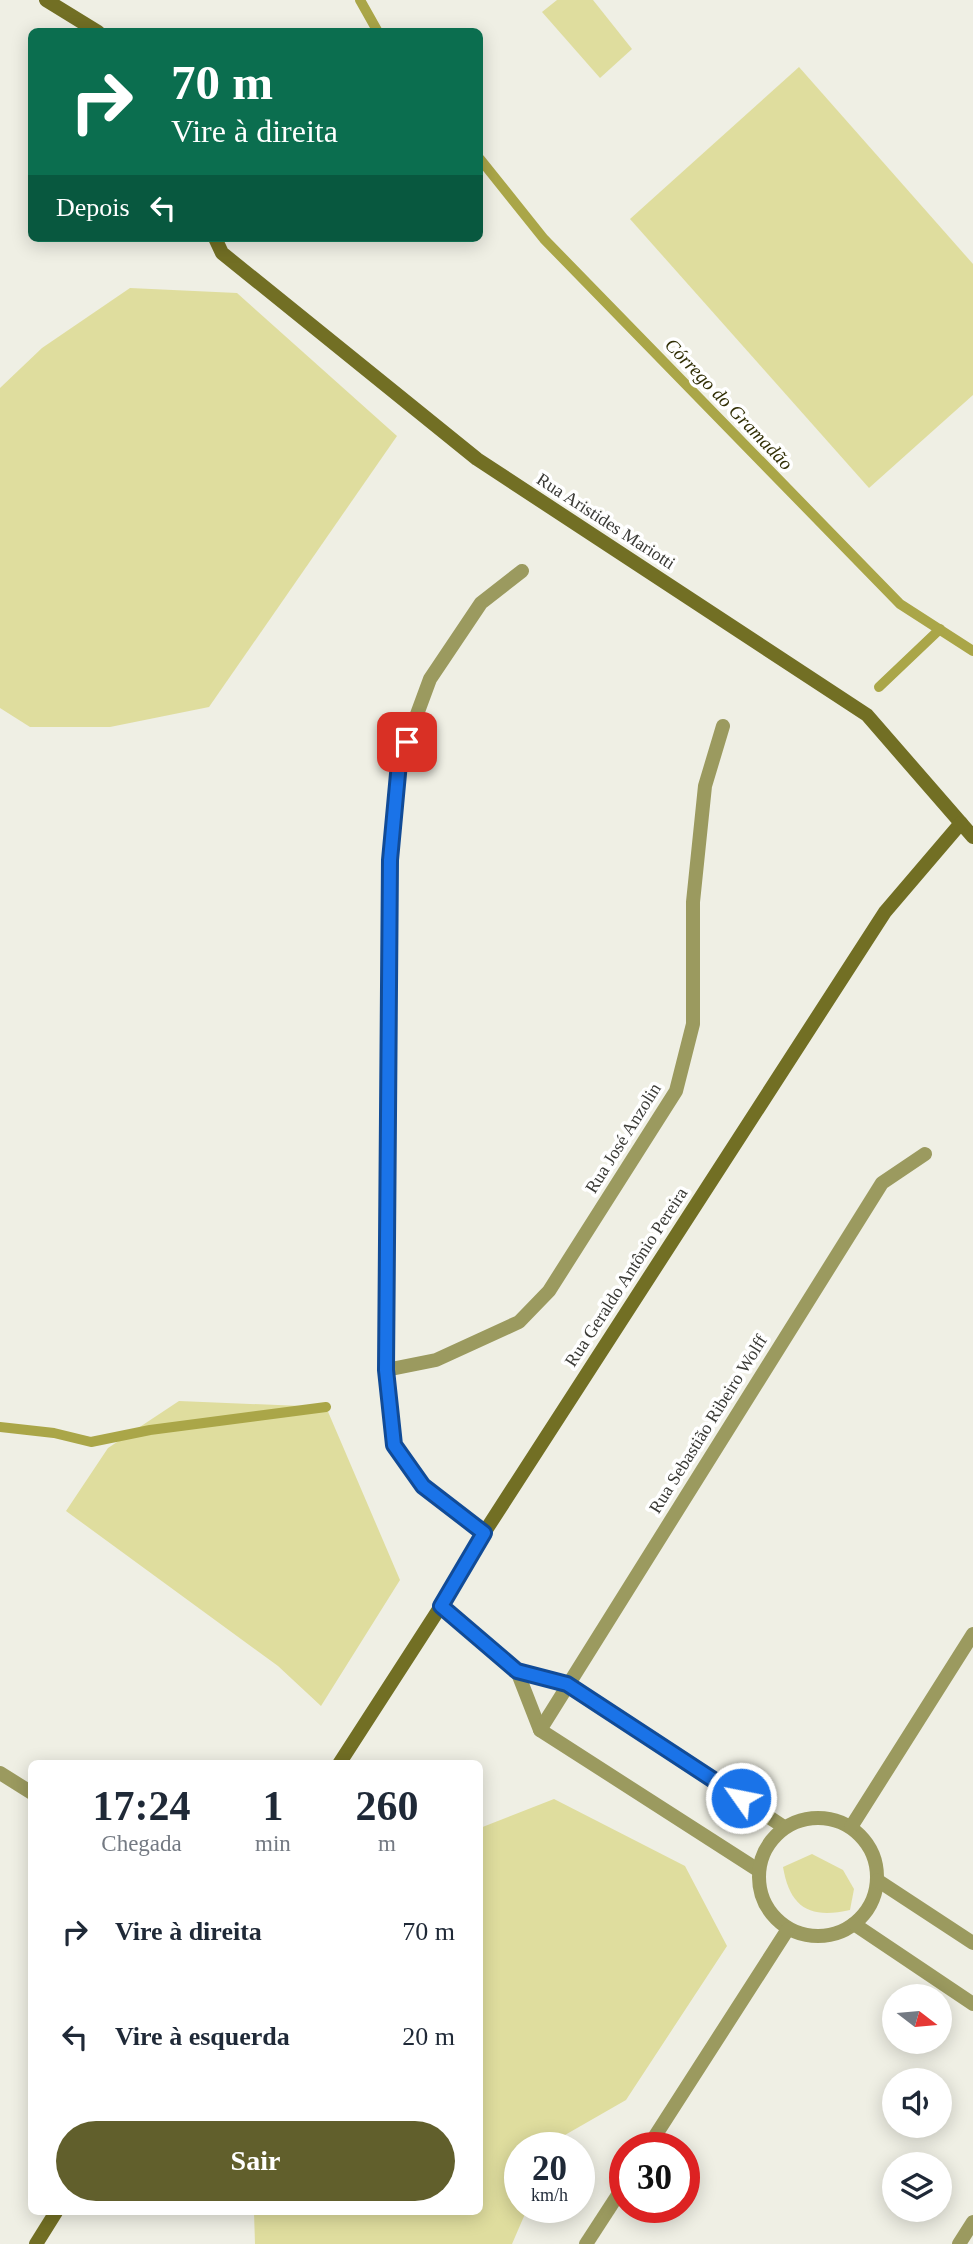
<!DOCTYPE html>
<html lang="pt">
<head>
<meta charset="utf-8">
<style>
  body { margin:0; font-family:Georgia,serif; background:#f6f6f7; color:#1f2937; height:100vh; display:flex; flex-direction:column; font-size:26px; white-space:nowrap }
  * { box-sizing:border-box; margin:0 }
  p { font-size:23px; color:#747a83 }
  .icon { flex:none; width:38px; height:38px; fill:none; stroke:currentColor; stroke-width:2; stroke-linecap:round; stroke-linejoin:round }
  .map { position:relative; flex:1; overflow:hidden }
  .drawer { position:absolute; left:28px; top:1760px; width:455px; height:455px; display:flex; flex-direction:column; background:#fff; border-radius:10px; box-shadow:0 4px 18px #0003 }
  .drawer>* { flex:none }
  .guide { position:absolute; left:28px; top:28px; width:455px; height:214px; border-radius:10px; box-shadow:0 4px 18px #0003; background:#0b6e4f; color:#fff; overflow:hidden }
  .needle { width:46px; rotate:106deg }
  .tools { position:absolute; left:882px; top:1984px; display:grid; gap:14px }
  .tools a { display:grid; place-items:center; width:70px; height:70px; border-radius:50%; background:#fff; box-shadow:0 4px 18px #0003; font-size:35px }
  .speed { position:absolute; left:504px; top:2132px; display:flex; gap:14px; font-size:35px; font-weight:700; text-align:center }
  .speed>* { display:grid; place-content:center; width:91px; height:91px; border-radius:50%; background:#fff; box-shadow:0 4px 18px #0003; line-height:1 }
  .speed small { font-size:18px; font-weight:400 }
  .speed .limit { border:10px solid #d22; background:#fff; color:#111 }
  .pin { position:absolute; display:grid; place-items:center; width:60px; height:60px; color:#fff; margin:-30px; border-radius:14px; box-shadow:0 4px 10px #0006 }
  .me { position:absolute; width:77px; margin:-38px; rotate:303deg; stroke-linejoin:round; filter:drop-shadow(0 0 5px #0008) }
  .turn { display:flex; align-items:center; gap:24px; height:147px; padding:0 28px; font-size:32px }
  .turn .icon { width:91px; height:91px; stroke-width:2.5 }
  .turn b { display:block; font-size:49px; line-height:60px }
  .then { display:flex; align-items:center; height:66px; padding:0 28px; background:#0003; gap:14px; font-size:26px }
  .eta { display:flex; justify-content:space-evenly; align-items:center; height:119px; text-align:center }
  .eta b { font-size:42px; font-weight:800; line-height:49px }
  .cta { display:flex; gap:14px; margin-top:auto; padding:14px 28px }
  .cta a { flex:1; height:80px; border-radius:42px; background:#615f2c; color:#fff; font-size:28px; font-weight:800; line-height:80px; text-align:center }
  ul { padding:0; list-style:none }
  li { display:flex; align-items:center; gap:21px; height:105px; padding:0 28px }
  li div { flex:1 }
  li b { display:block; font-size:26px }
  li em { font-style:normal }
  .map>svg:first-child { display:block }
  .green { fill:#dfdd9e }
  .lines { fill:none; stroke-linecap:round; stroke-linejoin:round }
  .stream { stroke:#aaa648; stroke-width:10 }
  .street { stroke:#9b9a5f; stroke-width:14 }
  .secondary { stroke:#726f24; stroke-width:14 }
  .route-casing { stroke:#114b97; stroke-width:18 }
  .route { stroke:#1a73e8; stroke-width:12 }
  .labels { text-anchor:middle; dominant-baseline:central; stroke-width:7; stroke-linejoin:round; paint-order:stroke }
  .street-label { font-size:18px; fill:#3a3a36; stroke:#fff }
  .water-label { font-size:19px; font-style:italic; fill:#302e04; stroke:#fff }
</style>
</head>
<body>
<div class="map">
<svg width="973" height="2244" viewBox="0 0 973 2244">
  <rect width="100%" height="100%" fill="#efefe4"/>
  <!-- green -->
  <g class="green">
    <polygon points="557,0 593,0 632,49 600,78 542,12"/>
    <polygon points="799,67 973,264 973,395 869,488 630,219"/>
    <polygon points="130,288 237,293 397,436 209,707 110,727 30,727 0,708 0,388 42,348"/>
    <polygon points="179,1401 326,1407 400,1580 321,1706 278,1666 66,1511 108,1448"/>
    <polygon points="554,1799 685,1866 727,1946 626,2100 558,2139 554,2147 520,2147 520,2207 528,2207 512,2244 255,2244 254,2212 480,2212 480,1828"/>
    <path d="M 812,1854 L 843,1870 L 854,1889 L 850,1910 C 810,1919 790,1908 783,1867 Z"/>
  </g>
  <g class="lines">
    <!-- stream -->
    <g class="stream">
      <polyline points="360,0 378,32"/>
      <polyline points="480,159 544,239 900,604 973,651"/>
      <polyline points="879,687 940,629"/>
      <polyline points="0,1427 54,1433 91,1442 150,1430 326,1407"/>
    </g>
    <!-- street -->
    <g class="street">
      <polyline points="386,1370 436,1360 519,1322 549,1291 676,1091 693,1024 693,902 705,786 723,726"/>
      <polyline points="484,1533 423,1486 394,1445 386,1370 390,860 399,763 430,679 481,603 522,571"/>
      <polyline points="441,1606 517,1671 567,1684 784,1827"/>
      <polyline points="517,1671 540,1730 758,1870"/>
      <polyline points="540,1730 882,1183 925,1154"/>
      <polyline points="0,1773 32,1793"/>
      <circle cx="818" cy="1877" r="59"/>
      <polyline points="851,1827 973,1634"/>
      <polyline points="877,1880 973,1943"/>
      <polyline points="854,1924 973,2004"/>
      <polyline points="648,2147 788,1929"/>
      <polyline points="586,2244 625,2184"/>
      <polyline points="959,2244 973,2222"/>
    </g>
    <!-- secondary -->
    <g class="secondary">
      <polyline points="46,0 98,32"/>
      <polyline points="215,238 222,253 477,459 867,715 973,837"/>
      <polyline points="339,1764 441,1606 484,1533 885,912 961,823"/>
      <polyline points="36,2244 56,2212"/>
    </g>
  </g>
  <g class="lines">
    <defs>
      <polyline id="route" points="407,742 399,763 390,860 386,1370 394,1445 423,1486 484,1533 441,1606 517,1671 567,1684 741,1798"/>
    </defs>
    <!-- route casing -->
    <use href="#route" class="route-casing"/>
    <!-- route -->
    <use href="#route" class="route"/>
  </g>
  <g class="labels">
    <!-- street labels -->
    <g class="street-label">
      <text transform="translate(606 521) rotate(33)">Rua Aristides Mariotti</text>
      <text transform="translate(623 1138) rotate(-58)">Rua José Anzolin</text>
      <text transform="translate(626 1277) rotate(-57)">Rua Geraldo Antônio Pereira</text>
      <text transform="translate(708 1424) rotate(-58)">Rua Sebastião Ribeiro Wolff</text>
    </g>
    <!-- water labels -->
    <g class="water-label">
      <text transform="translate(729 404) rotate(46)">Córrego do Gramadão</text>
    </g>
  </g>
</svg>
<div class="tools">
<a><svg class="needle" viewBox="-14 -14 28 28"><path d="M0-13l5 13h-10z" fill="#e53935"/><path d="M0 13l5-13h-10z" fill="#747a83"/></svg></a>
<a><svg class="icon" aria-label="sound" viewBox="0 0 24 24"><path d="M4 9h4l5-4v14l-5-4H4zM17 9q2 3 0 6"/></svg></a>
<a><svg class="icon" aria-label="layers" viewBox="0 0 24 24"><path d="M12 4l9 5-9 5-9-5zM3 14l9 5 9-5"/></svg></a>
</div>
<div class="speed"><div>20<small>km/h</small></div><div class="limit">30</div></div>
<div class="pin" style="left:407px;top:742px;background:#d93025"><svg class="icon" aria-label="arrive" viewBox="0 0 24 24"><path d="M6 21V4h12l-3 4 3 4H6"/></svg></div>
<svg class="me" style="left:741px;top:1798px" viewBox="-20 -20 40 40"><circle r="17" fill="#1a73e8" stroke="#fff" stroke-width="3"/><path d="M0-11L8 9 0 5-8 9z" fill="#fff"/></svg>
<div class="guide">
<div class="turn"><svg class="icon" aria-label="right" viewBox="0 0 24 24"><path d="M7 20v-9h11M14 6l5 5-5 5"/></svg><div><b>70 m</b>Vire à direita</div></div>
<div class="then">Depois<svg class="icon" aria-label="left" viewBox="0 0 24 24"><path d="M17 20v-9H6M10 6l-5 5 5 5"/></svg></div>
</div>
<section class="drawer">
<div class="eta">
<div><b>17:24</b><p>Chegada</p></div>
<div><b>1</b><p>min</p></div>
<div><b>260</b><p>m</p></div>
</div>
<ul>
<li><svg class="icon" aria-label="right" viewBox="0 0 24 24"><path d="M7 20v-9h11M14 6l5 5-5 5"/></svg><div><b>Vire à direita</b></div><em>70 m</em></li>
<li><svg class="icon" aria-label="left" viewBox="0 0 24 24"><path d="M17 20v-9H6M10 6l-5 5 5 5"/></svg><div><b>Vire à esquerda</b></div><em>20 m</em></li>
</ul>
<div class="cta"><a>Sair</a></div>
</section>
</div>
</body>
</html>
